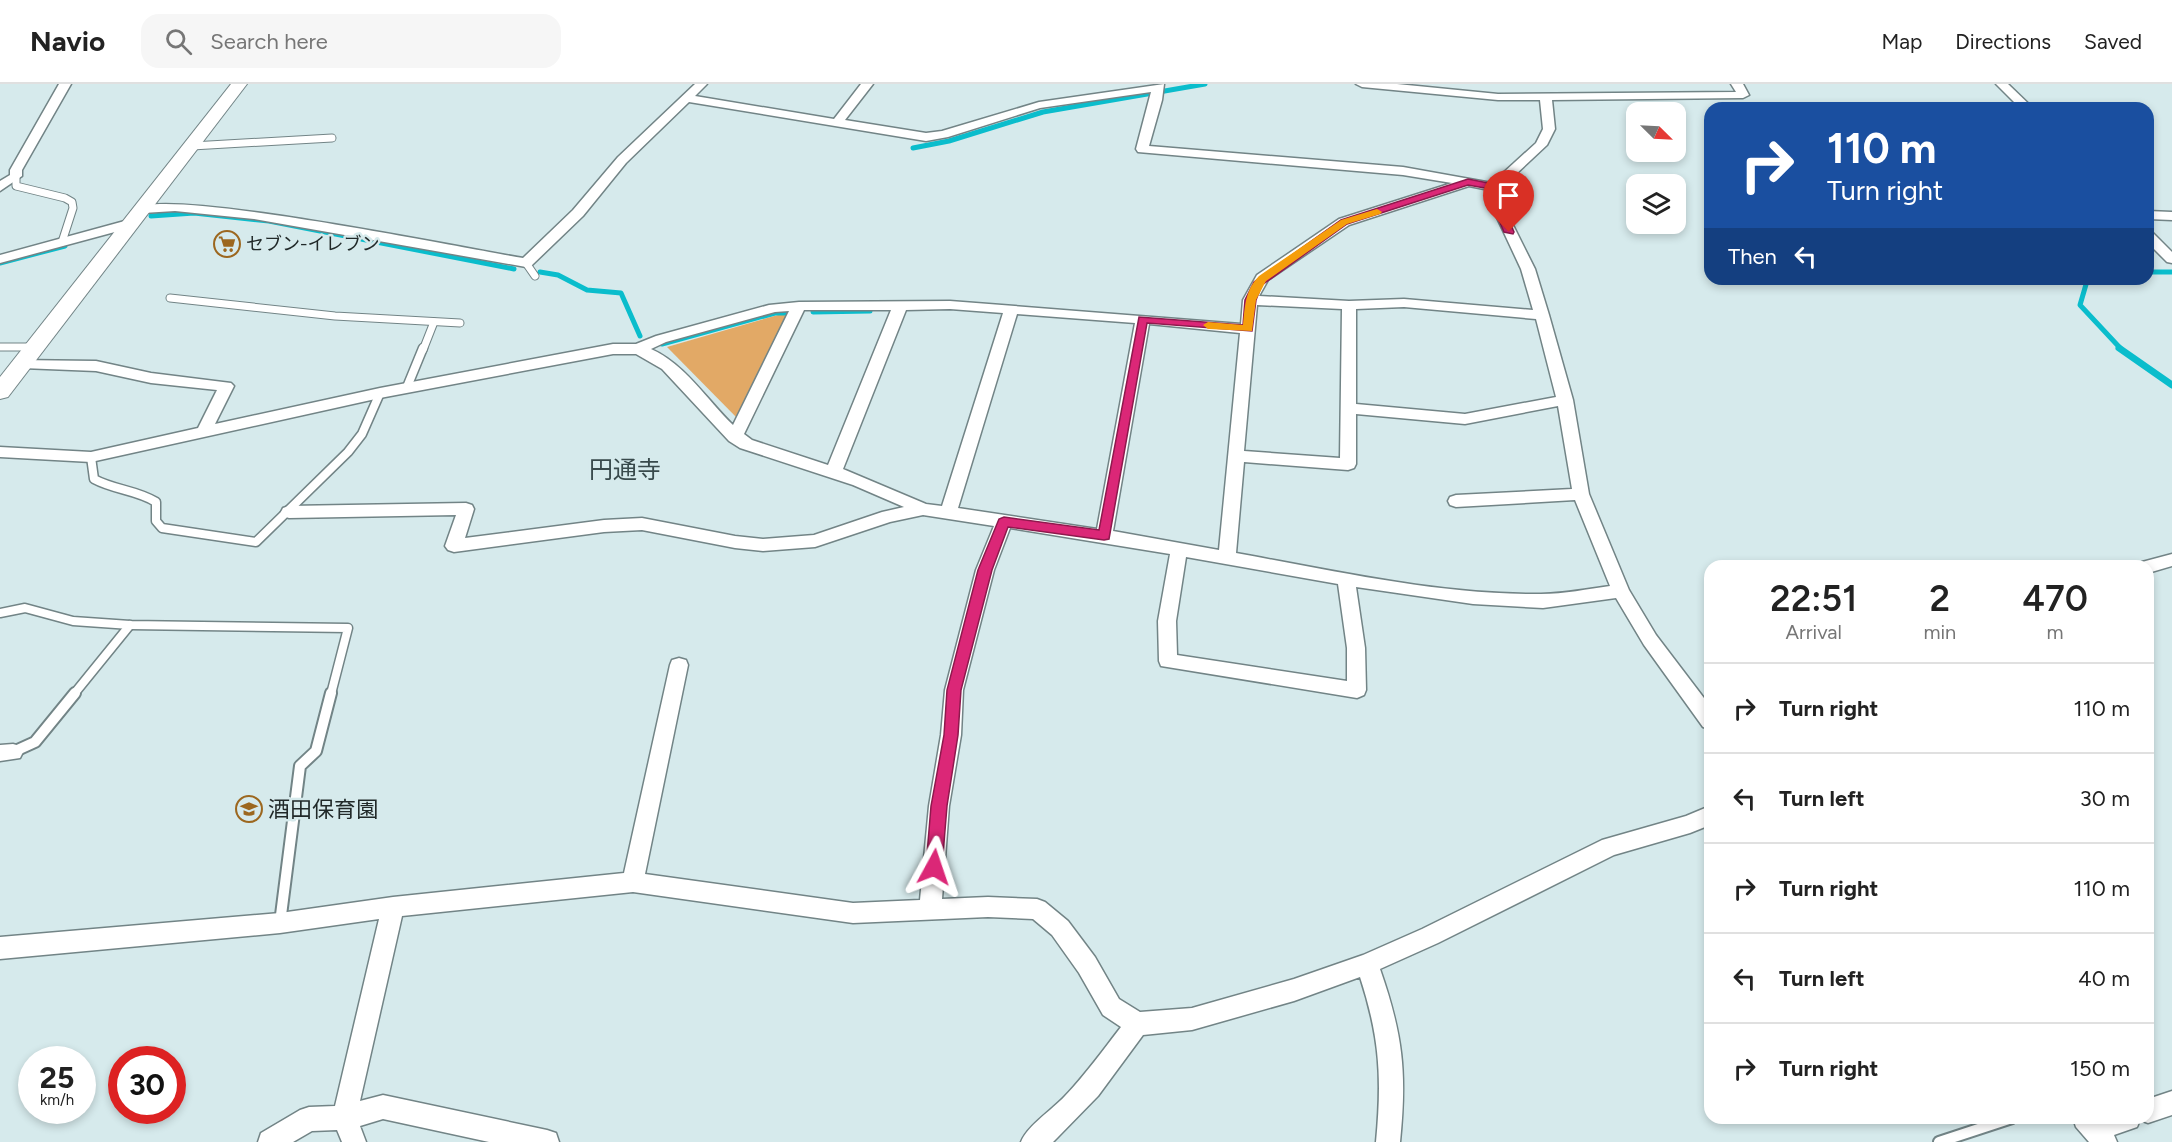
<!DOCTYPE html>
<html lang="en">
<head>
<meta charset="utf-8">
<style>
  body { margin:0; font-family:Figtree,"Noto Sans JP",sans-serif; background:#f6f6f6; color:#222; height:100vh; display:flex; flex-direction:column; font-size:22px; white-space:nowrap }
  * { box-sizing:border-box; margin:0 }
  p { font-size:20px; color:#767676 }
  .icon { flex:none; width:33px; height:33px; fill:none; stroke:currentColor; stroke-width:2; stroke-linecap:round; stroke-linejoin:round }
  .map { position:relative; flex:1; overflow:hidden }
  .details { position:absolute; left:1704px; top:476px; width:450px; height:564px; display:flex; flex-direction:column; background:#fff; border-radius:18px; box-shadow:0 3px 9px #0003 }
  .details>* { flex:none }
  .hud { position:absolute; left:1704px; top:18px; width:450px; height:183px; border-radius:18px; box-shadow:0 3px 9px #0003; background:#1a4fa0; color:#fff; overflow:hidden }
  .needle { width:39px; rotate:114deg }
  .tools { position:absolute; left:1626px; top:18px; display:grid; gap:12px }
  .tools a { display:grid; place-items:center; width:60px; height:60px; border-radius:12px; background:#fff; box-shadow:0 3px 9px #0003; font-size:30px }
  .speed { position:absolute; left:18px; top:962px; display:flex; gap:12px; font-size:30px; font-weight:700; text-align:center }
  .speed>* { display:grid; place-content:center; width:78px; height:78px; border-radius:50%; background:#fff; box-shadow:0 3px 9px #0003; line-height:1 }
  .speed small { font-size:15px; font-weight:400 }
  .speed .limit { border:9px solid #d22; background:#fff; color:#111 }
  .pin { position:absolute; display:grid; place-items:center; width:51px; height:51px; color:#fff; margin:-62px -26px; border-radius:50% 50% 50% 0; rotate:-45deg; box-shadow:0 0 6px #0007 }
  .pin .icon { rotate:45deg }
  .me { position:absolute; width:66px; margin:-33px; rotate:5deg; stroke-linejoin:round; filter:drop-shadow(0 0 4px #0008) }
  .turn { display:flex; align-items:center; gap:21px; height:126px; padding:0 24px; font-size:27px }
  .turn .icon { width:78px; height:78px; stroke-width:2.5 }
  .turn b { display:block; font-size:42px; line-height:51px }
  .then { display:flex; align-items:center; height:57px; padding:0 24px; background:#0003; gap:12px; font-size:22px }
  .eta { display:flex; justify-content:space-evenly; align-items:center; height:102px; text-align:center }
  .eta b { font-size:36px; font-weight:600; line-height:42px }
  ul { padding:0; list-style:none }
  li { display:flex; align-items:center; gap:18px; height:90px; padding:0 24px; border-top:2px solid #e0e0e0 }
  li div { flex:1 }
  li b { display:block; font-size:22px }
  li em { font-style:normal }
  header { display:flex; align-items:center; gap:36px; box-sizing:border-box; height:84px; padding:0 30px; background:#fff; border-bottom:2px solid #e0e0e0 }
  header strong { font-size:28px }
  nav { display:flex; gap:33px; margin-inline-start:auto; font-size:21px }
  .search { width:420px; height:54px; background:#f6f6f6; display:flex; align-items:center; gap:15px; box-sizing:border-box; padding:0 21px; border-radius:18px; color:#767676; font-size:22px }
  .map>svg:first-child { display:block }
  .green { fill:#e2a966 }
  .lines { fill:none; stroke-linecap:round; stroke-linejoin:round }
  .stream-far1 { stroke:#0abdcc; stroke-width:5 }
  .stream { stroke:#0abdcc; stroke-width:7 }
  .lane-far2-casing { stroke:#728486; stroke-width:9 }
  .lane-far1-casing { stroke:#728486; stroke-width:11 }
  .lane-casing { stroke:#728486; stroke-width:14 }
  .street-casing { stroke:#728486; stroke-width:3 }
  .secondary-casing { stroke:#728486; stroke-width:2 }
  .lane-far2 { stroke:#fff; stroke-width:7 }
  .lane-far1 { stroke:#fff; stroke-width:8 }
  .lane { stroke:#fff; stroke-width:10 }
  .street { fill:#fff; fill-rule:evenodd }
  .secondary { fill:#fff; fill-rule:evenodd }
  .route { fill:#db2777; stroke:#8e194d; stroke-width:1.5 }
  .slow { fill:#f59e0b }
  .labels { text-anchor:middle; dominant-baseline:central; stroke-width:5; stroke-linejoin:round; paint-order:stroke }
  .far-poi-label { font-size:18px; fill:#212929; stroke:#d6eaec; text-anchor:start }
  .poi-label { font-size:22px; fill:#212929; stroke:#d6eaec; text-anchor:start }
  .neighbourhood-label { font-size:24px; fill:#394a4c; stroke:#d6eaec }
</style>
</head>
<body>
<header>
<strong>Navio</strong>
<div class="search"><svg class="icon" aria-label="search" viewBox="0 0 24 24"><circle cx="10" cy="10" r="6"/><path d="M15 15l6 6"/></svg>Search here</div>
<nav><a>Map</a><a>Directions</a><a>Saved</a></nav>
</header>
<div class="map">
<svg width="2172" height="1058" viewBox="0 0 2172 1058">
  <rect width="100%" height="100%" fill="#d6eaec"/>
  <!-- green -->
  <polygon class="green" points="778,231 791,231 739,336 667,263"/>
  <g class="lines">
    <!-- stream-far1 -->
    <g class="stream-far1">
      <polyline points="913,64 949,57 1043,28 1205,0"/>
      <polyline points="151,132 194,129 269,137 514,185"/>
      <polyline points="0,179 65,162"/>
      <polyline points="540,188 558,191 587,206 621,209 640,252"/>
      <polyline points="2148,188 2172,188"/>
      <polyline points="2094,195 2087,197 2080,221 2122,266"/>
      <polyline points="813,228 870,227"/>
      <polyline points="662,260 775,229 785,229"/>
    </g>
    <!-- stream -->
    <polyline class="stream" points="2119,264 2172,301"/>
    <defs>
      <g id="lane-far2">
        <polyline points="192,62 332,54"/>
        <polyline points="16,92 16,102 65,114 72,118 73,124 62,158"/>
        <polyline points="526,179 535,192"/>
        <polyline points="170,214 335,232 460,239"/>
        <polyline points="0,263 35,263"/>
        <polyline points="423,266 434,238"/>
      </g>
      <g id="lane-far1">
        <polyline points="407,303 423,264"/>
        <path d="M 91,373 L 94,395 C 114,406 137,406 156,418 L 156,437 L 162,444 L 256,458 L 348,368 L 362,350 L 380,309"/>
        <polyline points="0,529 25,524 73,537 130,541 348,544 331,610"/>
        <polyline points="74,610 130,541"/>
      </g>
      <g id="lane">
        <polyline points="13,668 35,658 75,609"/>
        <polyline points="280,839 300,682 316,667 331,609"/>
        <polyline points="1939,1058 2012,1034"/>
      </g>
      <g id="street">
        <polygon points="59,0 71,0 22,86 22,92 0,107 0,97 10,91 10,86"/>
        <path d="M 695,0 L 707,0 L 695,12 L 834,35 L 861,0 L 873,0 L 845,36 L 926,49 L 942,47 L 1039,18 L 1164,0 L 1162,16 L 1149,62 L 1403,83 L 1492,99 L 1536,59 L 1543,45 L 1540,16 L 1498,16 L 1362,3 L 1356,0 L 1397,0 L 1498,10 L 1736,8 L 1731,0 L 1743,0 L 1749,11 L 1743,14 L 1552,16 L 1555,45 L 1547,61 L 1501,104 L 1504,123 L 1535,185 L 1549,231 L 1573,316 L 1589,410 L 1629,506 L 1656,551 L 1710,622 L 1710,645 L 1703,643 L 1644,561 L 1616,514 L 1543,524 L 1473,520 L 1356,503 L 1365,564 L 1366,606 L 1364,611 L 1357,614 L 1161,582 L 1159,577 L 1158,537 L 1170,470 L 1010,444 L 994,486 L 963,606 L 961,651 L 949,722 L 942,815 L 988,813 L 1037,815 L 1045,818 L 1068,837 L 1095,873 L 1119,915 L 1140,928 L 1192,924 L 1294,895 L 1363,871 L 1422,845 L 1602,756 L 1686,732 L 1710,722 L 1710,741 L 1690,749 L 1614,771 L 1438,859 L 1380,885 C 1403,951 1407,989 1400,1058 L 1376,1058 C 1382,995 1380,954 1360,893 L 1294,917 L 1192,946 L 1143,951 L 1098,1012 L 1057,1054 L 1053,1058 L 1021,1058 C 1027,1042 1052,1026 1065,1012 C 1086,990 1103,966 1121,943 L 1103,931 L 1079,889 L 1052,851 L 1033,835 L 988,833 L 853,839 L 633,808 L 402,832 L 360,1017 L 383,1011 L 547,1046 L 556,1049 L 559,1058 L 489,1058 L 383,1035 L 360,1042 L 366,1058 L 342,1058 L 337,1046 L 312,1047 L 293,1058 L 258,1058 L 261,1049 L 300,1026 L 309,1023 L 335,1022 L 379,835 L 280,849 L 0,875 L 0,853 L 280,829 L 393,813 L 624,789 L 670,581 L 672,576 L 679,574 L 686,576 L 688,581 L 645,790 L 853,819 L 920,816 L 929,722 L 941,651 L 945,606 L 976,486 L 994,442 L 923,431 L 890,438 L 815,463 L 763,467 L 735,464 L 642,446 L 604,448 L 454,468 L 448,466 L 445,462 L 456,431 L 289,434 L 283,432 L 281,428 L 283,424 L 289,422 L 466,419 L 472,421 L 474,425 L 465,454 L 604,436 L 642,434 L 735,452 L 763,455 L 814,451 L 882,428 L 904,423 L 853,401 L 740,364 L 729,357 L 662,285 L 636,270 L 613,270 L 380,314 L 91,378 L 0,373 L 0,363 L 91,368 L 198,344 L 217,306 L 151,299 L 96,287 L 22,284 L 15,279 L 17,276 L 96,277 L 151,289 L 231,299 L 234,302 L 215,340 L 380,304 L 613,260 L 636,260 L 656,252 L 769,221 L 799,218 L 950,217 L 1241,240 L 1243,216 L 1257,191 L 1339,135 L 1452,99 L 1403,91 L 1138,68 L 1136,65 L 1151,8 L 1040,24 L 948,53 L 926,57 L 689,18 L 626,79 L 583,132 L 531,182 L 526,183 L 254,135 L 175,127 L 143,129 L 137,125 C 160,102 473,166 523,174 L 573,126 L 618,73 ZM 1469,102 L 1489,106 L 1492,123 L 1521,185 L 1533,226 L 1404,215 L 1349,217 L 1259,212 L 1268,196 L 1349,141 ZM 1257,221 L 1342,225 L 1340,374 L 1244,367 ZM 1404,223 L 1536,235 L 1556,313 L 1465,330 L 1356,320 L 1356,225 ZM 950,225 L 1003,229 L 942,422 L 926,420 L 843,385 L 906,226 ZM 804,226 L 891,226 L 828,381 L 752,356 L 744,350 ZM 789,227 L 733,341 C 707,316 685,280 651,265 L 666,258 L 775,228 ZM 1017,230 L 1135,239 L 1097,445 L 958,424 ZM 1149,240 L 1240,249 L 1219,466 L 1113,447 ZM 1558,322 L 1572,405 L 1456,411 L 1450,413 L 1448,417 L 1450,421 L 1456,423 L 1575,416 L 1610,502 C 1588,505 1564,510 1541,510 C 1439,511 1336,487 1236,469 L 1244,378 L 1348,386 L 1354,384 L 1356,380 L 1356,330 L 1465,340 ZM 1186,473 L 1338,500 L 1347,564 L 1347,597 L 1177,571 L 1176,537 Z"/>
        <polygon points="1996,0 2008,0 2033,24 2020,24"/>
        <polygon points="2148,127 2172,128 2172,136 2148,135"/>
        <polygon points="132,135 137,136 139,139 137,142 0,179 0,171"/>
        <polygon points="2148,148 2153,149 2172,168 2172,179 2167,178 2148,159"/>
        <polygon points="2172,470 2172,482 2148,489 2148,482 2140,482 2142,478"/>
        <polygon points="13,660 20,662 23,668 20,674 0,677 0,661"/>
        <polygon points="2172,1007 2172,1031 2148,1039 2140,1036 2137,1043 2114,1051 2117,1058 2089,1058 2076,1043 2073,1034 2148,1034 2148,1015"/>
      </g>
      <polygon id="secondary" points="231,0 247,0 8,313 0,315 0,293"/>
    </defs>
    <!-- lane-far2 casing -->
    <use href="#lane-far2" class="lane-far2-casing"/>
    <!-- lane-far1 casing -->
    <use href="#lane-far1" class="lane-far1-casing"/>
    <!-- lane casing -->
    <use href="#lane" class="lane-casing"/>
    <!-- street casing -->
    <use href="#street" class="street-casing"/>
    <!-- secondary casing -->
    <use href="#secondary" class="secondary-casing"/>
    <!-- lane-far2 -->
    <use href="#lane-far2" class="lane-far2"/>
    <!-- lane-far1 -->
    <use href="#lane-far1" class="lane-far1"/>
    <!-- lane -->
    <use href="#lane" class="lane"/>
    <!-- street -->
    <use href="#street" class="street"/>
    <!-- secondary -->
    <use href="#secondary" class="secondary"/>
  </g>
  <!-- route -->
  <polygon class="route" points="1468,95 1498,101 1503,123 1514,148 1513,150 1504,148 1493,123 1490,105 1468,101 1347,140 1262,201 1256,216 1252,247 1147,239 1109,455 1104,456 1008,443 992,486 961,606 958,651 947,722 942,783 939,788 934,791 928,788 926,783 931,722 944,651 947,606 978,486 999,435 1004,433 1099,446 1139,233 1243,241 1245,216 1254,198 1341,136"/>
  <!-- slow -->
  <path class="slow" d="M 1377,125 L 1382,128 L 1380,130 L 1347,140 L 1266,197 L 1256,216 L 1252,247 L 1208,245 L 1203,241 L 1208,238 L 1243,241 C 1245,223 1245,206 1259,192 L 1341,136 Z"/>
  <!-- icons -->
  <defs>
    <symbol id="supermarket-ring" viewBox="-11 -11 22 22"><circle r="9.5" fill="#d6eaec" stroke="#9c671f" stroke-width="1.5"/><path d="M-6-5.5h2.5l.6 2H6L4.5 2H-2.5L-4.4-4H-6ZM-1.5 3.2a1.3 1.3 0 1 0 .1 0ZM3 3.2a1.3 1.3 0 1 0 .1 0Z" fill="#9c671f"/></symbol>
    <symbol id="school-ring" viewBox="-11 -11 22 22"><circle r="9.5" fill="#d6eaec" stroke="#9c671f" stroke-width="1.5"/><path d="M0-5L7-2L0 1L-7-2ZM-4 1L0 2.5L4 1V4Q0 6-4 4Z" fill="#9c671f"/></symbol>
  </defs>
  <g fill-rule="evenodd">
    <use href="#supermarket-ring" x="212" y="145" width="30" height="30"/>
    <use href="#school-ring" x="234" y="710" width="30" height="30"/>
  </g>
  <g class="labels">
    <!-- far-poi labels -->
    <g class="far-poi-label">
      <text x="246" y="160">セブン-イレブン</text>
    </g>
    <!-- poi labels -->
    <g class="poi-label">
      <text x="268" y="725">酒田保育園</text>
    </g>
    <!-- neighbourhood labels -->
    <g class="neighbourhood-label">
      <text x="625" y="385">円通寺</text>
    </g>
  </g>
</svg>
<div class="tools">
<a><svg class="needle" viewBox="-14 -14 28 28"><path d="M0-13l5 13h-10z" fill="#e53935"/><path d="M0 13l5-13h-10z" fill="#767676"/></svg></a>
<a><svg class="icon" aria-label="layers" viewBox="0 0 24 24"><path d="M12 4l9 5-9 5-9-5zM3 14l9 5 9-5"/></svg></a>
</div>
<div class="speed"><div>25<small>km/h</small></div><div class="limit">30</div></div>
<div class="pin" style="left:1509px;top:148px;background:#d93025"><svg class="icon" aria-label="arrive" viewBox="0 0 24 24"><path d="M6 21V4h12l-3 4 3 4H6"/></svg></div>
<svg class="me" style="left:934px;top:783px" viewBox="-20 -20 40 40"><path d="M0-17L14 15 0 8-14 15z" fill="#db2777" stroke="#fff" stroke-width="4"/></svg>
<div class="hud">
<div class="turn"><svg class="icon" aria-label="right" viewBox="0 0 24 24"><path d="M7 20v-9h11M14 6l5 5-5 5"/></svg><div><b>110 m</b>Turn right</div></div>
<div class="then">Then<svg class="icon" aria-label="left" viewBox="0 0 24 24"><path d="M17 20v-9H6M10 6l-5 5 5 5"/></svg></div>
</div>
<section class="details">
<div class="eta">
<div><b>22:51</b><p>Arrival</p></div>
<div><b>2</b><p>min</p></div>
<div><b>470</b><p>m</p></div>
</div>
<ul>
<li><svg class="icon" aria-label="right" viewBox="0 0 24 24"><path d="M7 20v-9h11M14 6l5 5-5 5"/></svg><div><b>Turn right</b></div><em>110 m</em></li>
<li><svg class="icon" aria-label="left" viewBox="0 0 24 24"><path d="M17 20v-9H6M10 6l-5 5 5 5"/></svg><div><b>Turn left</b></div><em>30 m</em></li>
<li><svg class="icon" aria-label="right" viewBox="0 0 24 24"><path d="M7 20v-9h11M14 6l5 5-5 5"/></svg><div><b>Turn right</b></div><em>110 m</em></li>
<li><svg class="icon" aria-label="left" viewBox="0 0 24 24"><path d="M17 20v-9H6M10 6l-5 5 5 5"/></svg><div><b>Turn left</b></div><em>40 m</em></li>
<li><svg class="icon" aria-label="right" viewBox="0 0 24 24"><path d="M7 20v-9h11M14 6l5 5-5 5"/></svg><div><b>Turn right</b></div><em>150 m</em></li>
</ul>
</section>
</div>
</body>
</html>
